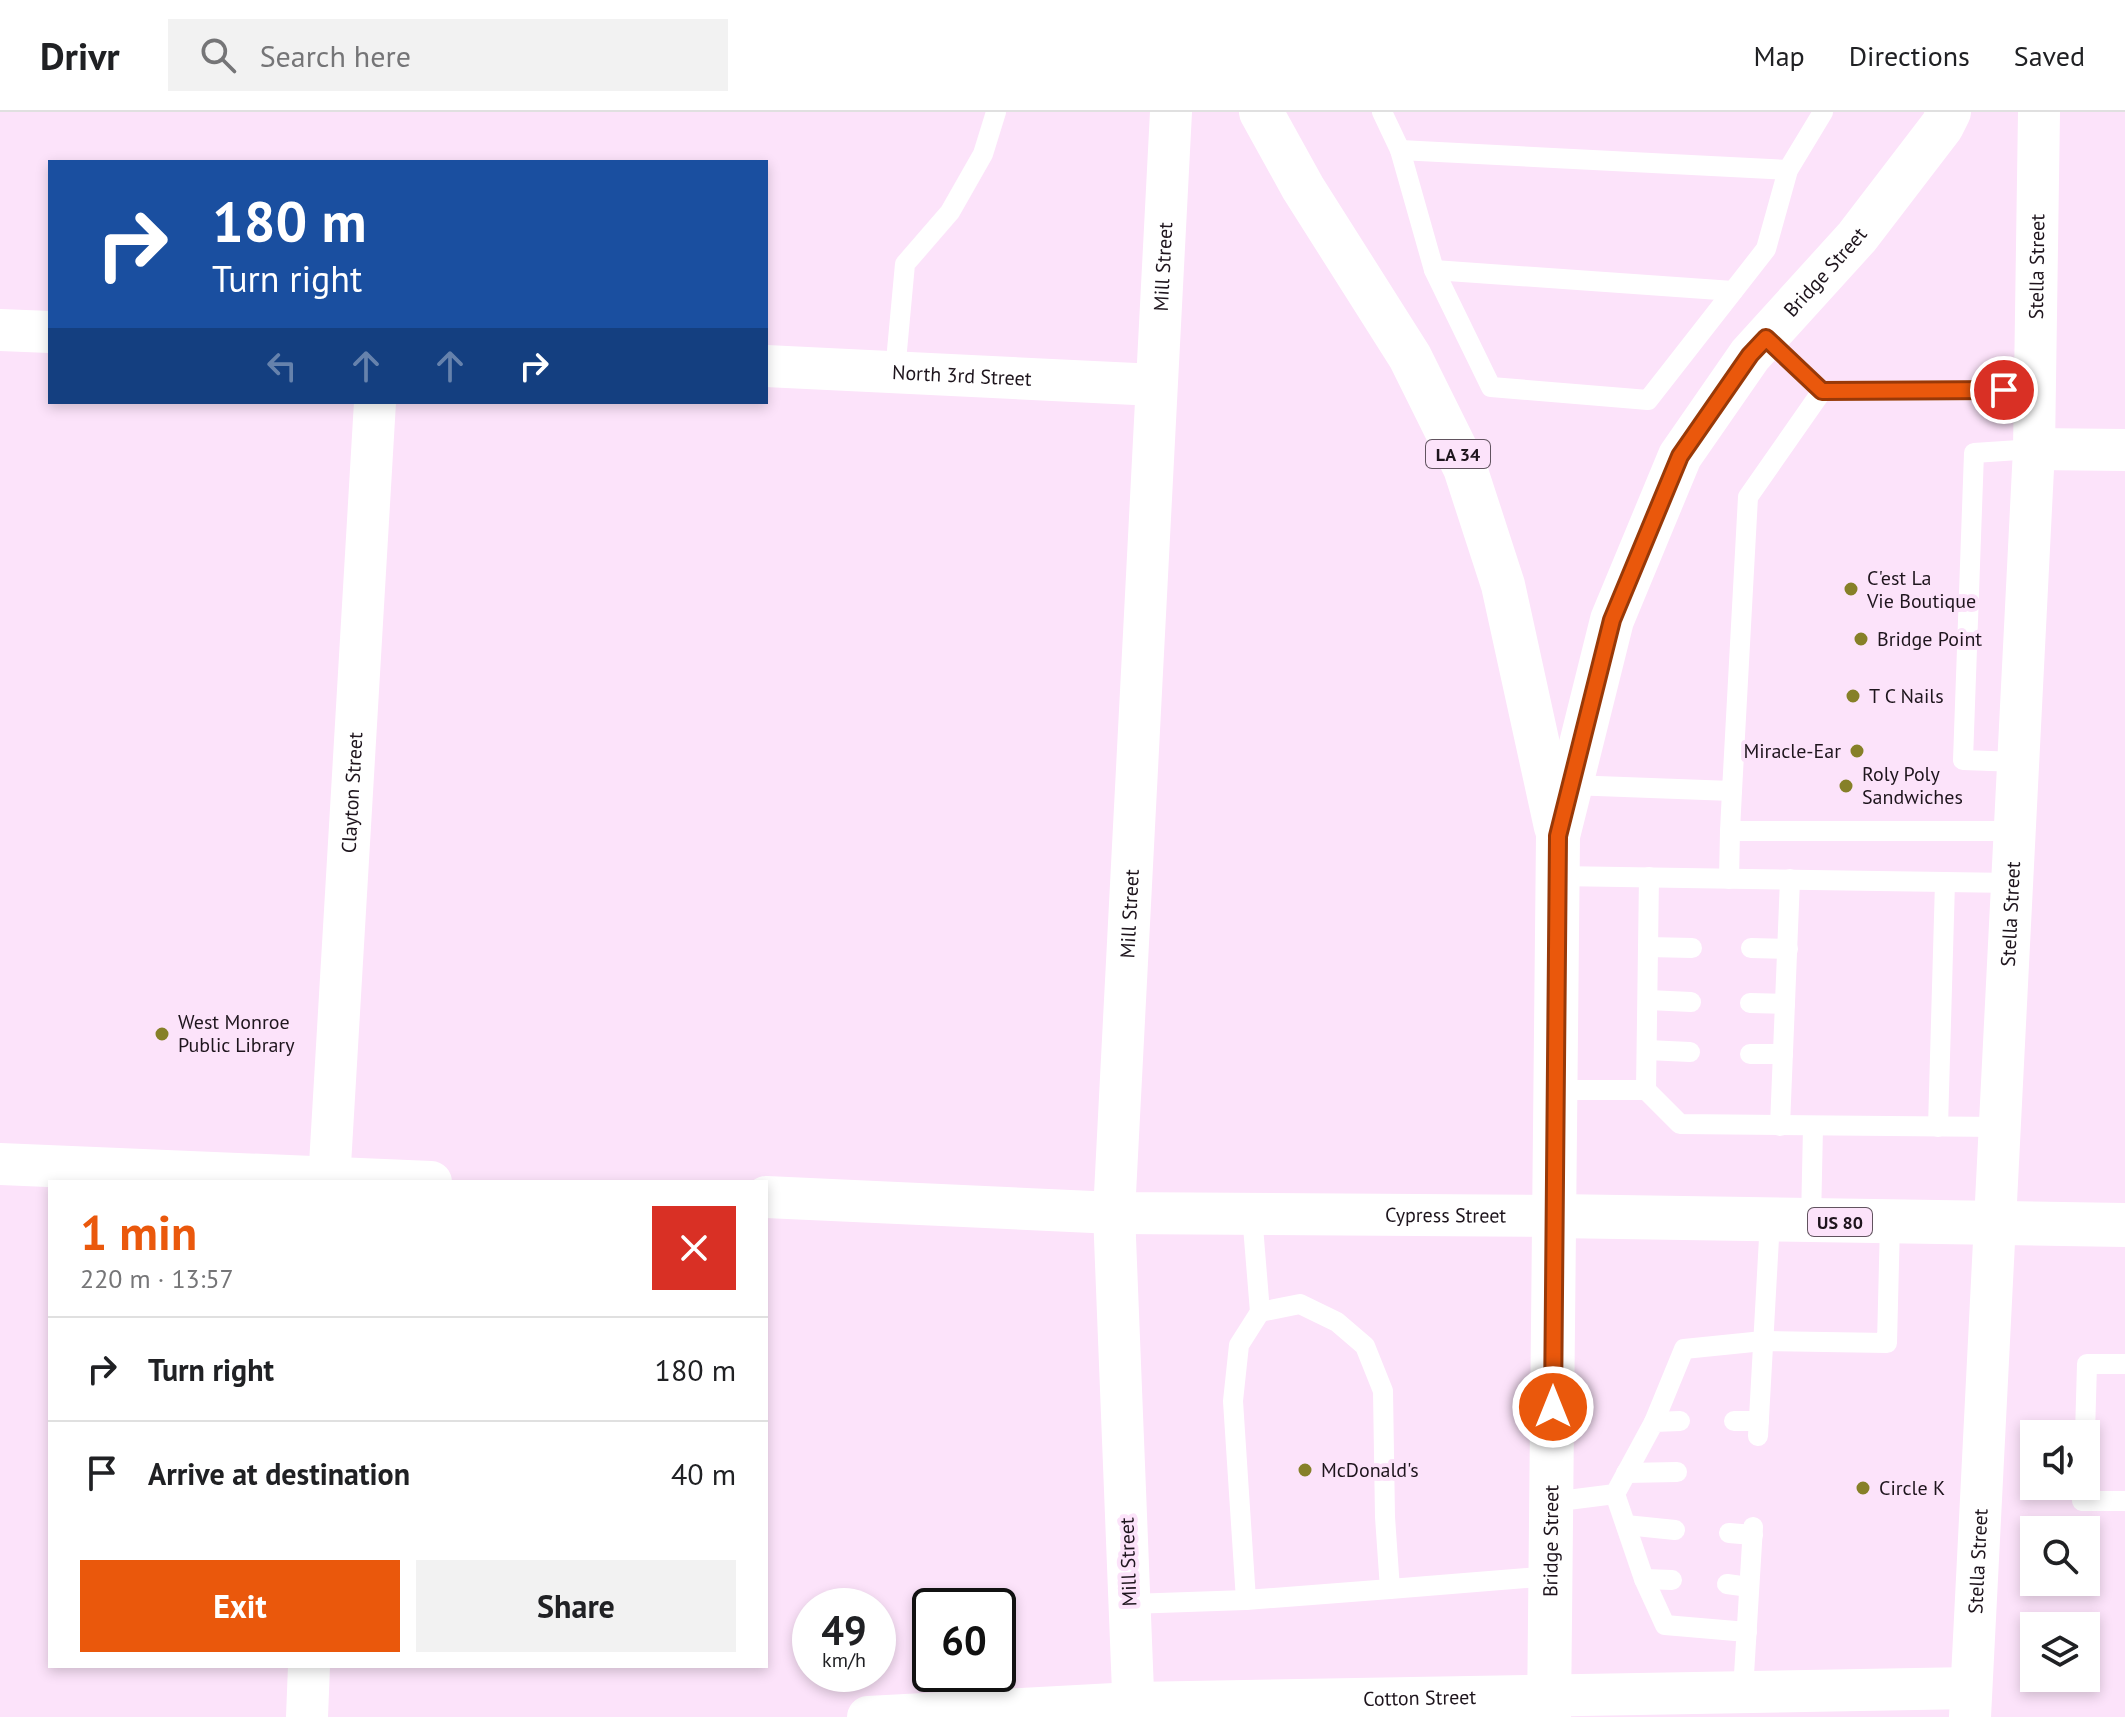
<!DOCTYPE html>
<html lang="en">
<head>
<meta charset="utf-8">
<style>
  body { margin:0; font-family:"PT Sans",sans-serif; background:#f2f2f2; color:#202124; height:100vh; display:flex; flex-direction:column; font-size:30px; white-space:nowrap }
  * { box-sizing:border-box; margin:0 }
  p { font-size:26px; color:#757577 }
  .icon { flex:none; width:44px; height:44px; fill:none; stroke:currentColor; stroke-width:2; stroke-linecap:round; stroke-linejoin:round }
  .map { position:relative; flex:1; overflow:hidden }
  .side { position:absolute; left:48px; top:1068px; width:720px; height:488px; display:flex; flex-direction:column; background:#fff; border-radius:0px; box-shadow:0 4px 12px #0003 }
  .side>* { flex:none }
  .top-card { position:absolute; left:48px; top:48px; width:720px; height:244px; border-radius:0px; box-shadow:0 4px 12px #0003; background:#1a4fa0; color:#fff; overflow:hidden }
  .buttons { position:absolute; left:2020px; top:1308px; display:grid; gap:16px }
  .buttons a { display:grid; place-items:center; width:80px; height:80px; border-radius:0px; background:#fff; box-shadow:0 4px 12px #0003; font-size:40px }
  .speed { position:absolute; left:792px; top:1476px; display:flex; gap:16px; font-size:40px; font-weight:700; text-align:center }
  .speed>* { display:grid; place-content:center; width:104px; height:104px; border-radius:50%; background:#fff; box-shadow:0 4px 12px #0003; line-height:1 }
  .speed small { font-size:20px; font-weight:400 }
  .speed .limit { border:4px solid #111; border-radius:12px; background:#fff; color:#111 }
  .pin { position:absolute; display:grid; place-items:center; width:68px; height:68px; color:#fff; margin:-34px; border:4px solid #fff; border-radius:50%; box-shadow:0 2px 8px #0007 }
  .me { position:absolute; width:88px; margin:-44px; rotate:0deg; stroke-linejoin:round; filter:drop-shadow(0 0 6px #0008) }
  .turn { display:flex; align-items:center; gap:28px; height:168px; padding:0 32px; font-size:36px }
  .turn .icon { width:104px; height:104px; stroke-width:2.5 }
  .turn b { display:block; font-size:56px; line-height:68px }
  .lanes { display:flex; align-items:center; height:76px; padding:0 32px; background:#0003; justify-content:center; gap:40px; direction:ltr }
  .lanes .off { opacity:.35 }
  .round { display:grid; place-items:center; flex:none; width:84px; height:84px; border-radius:0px; background:#f2f2f2 }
  .overview { display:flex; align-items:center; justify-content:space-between; height:136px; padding:0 32px }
  h1 { font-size:48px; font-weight:700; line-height:60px; color:#ea580c }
  .primary-button { display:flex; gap:16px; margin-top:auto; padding:16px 32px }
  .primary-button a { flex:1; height:92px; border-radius:0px; background:#ea580c; color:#fff; font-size:32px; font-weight:700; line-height:92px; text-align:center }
  .primary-button a+a { background:#f2f2f2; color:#202124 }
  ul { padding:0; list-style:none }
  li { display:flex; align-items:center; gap:24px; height:104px; padding:0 32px; border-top:2px solid #e0e0e0 }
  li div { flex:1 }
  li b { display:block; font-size:30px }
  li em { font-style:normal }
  header { display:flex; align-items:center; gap:48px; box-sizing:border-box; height:112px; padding:0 40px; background:#fff; border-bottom:2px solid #e0e0e0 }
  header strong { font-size:38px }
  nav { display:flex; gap:44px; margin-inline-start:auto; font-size:28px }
  .search { width:560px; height:72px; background:#f2f2f2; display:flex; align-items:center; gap:20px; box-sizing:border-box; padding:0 28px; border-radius:0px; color:#757577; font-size:30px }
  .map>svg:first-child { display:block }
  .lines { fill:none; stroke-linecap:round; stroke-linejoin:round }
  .service { stroke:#fff; stroke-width:20 }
  .minor { stroke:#fff; stroke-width:42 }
  .primary { stroke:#fff; stroke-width:44 }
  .route-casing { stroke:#983908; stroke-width:20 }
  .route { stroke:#ea580c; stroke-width:14 }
  .poi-dot { fill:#868028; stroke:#fce3fa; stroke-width:3 }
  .labels { text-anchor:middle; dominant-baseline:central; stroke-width:8; stroke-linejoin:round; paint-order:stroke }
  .shield { fill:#fce3fa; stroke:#61535f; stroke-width:2 }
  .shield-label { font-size:18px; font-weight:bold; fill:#1e151d }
  .street-label { font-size:20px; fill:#1e151d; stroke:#fce3fa }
  .poi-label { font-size:20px; fill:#1e151d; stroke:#fce3fa; text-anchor:start }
</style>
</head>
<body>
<header>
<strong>Drivr</strong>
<div class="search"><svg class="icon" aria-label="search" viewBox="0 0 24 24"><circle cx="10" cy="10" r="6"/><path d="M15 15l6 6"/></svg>Search here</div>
<nav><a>Map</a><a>Directions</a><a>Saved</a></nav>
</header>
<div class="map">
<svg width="2125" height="1605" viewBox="0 0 2125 1605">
  <rect width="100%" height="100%" fill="#fce3fa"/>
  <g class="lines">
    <!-- service -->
    <g class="service">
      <polyline points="1382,0 1400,38 1434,158 1491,275 1648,288 1766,137 1788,58 1823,0"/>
      <polyline points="1400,38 1788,58"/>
      <polyline points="1434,158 1733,179"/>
      <polyline points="1766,226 1822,279"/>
      <polyline points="895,260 905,152 950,100 983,42 996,0"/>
      <polyline points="2018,650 1963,648 1974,341 2034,337"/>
      <polyline points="1570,673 1732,679 1748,385 1822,279 2034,278"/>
      <polyline points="1732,679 1730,719 2015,719"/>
      <polyline points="1557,764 2012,771"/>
      <polyline points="1729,767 1730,719"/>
      <polyline points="1648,835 1692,836"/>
      <polyline points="1751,836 1788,837"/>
      <polyline points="1648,888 1691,890"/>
      <polyline points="1750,891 1785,892"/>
      <polyline points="1647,938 1690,940"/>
      <polyline points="1750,942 1783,942"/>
      <polyline points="1556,978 1646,978 1680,1012 2000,1015"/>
      <polyline points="1646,978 1649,765"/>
      <polyline points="1780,1014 1790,767"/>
      <polyline points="1938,1015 1945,770"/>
      <polyline points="1252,1102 1260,1200"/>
      <polyline points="1811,1109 1813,1015"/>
      <polyline points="1734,1309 1759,1309"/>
      <polyline points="1654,1310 1684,1237 1763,1229 1887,1231 1890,1111"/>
      <polyline points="2085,1322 2087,1252 2125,1252"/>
      <polyline points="1758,1324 1770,1108"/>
      <polyline points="1626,1361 1677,1360"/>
      <polyline points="2083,1374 2082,1389 2125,1389"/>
      <polyline points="1615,1382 1644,1467 1672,1468"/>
      <polyline points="1552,1390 1615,1382 1654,1310 1680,1309"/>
      <polyline points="1626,1413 1675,1418"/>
      <polyline points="1729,1421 1753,1423"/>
      <polyline points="1644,1467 1665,1513 1747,1520"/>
      <polyline points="1727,1472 1749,1475"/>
      <polyline points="1246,1488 1233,1289 1239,1233 1260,1200 1300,1192 1337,1210 1365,1234 1383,1279 1385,1405 1390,1477 1551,1464"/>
      <polyline points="1130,1492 1246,1488 1390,1477"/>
      <polyline points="1743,1579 1753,1415"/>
    </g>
    <!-- minor -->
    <g class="minor">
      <polyline points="0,218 50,220"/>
      <path id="s1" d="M 766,254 L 1156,273"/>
      <polyline points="2034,337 2125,338"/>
      <polyline points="0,1052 431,1070"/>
      <path id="s2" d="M 329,1070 L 375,290"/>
      <path id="s3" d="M 766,1085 L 1114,1101 L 1555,1104"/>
      <polyline points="307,1605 309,1554"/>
      <path id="s4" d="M 868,1605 L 1133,1591 L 1971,1576"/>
      <path id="s5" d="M 1134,1605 L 1114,1101 L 1171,0"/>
      <path id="s6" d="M 1970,1605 L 2034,337 L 2039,0"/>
    </g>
    <!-- primary -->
    <g class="primary">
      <polyline points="1261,0 1303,76 1410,245 1465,356 1503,473 1556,715"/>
      <polyline points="1555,1104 2125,1113"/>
      <path id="s7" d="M 1549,1605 L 1558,724 L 1612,508 L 1680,344 L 1750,243 L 1857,125 L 1942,14 L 1949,0"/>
    </g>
  </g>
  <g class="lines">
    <defs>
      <polyline id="route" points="1553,1295 1558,724 1612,508 1680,344 1750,243 1766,226 1822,279 2004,278"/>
    </defs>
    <!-- route casing -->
    <use href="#route" class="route-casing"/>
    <!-- route -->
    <use href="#route" class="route"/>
  </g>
  <!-- markers -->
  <g class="poi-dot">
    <circle cx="1851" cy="477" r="8"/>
    <circle cx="1861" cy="527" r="8"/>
    <circle cx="1853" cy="584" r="8"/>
    <circle cx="1857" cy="639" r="8"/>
    <circle cx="1846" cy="674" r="8"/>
    <circle cx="162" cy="922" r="8"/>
    <circle cx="1305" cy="1358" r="8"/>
    <circle cx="1863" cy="1376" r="8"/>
  </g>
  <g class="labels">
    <!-- shield labels -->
    <g class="shield">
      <rect x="1426" y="328" width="64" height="28" rx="6"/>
      <rect x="1808" y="1096" width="64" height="28" rx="6"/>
    </g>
    <g class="shield-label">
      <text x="1458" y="342">LA 34</text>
      <text x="1840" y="1110">US 80</text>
    </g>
    <!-- street labels -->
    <g class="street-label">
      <text stroke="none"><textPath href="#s5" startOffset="1452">Mill Street</textPath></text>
      <text stroke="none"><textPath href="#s6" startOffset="1452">Stella Street</textPath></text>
      <text stroke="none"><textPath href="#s7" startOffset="1516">Bridge Street</textPath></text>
      <text stroke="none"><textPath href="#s1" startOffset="196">North 3rd Street</textPath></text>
      <text stroke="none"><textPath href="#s2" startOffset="390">Clayton Street</textPath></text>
      <text stroke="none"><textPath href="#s5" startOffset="804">Mill Street</textPath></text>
      <text stroke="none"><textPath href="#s6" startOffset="804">Stella Street</textPath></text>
      <text stroke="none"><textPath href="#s3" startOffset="680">Cypress Street</textPath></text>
      <text stroke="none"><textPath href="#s7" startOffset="176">Bridge Street</textPath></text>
      <text transform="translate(1128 1450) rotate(-92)">Mill Street</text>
      <text stroke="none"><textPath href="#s6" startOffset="156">Stella Street</textPath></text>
      <text stroke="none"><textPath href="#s4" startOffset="552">Cotton Street</textPath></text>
    </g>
    <!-- poi labels -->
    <g class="poi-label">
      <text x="1867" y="466">C'est La<tspan x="1867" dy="23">Vie Boutique</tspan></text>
      <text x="1877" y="527">Bridge Point</text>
      <text x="1869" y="584">T C Nails</text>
      <text x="1841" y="639" text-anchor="end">Miracle-Ear</text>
      <text x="1862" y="662">Roly Poly<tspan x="1862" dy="23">Sandwiches</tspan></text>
      <text x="178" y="910">West Monroe<tspan x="178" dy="23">Public Library</tspan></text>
      <text x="1321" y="1358">McDonald's</text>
      <text x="1879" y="1376">Circle K</text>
    </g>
  </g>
</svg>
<div class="buttons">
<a><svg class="icon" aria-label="sound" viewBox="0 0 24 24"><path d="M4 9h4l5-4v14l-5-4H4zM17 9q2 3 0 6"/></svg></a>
<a><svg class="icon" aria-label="search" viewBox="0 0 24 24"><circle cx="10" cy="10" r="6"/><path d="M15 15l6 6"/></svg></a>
<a><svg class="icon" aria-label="layers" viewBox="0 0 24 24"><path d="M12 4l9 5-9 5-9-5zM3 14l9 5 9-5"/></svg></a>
</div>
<div class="speed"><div>49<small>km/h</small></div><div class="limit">60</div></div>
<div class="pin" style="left:2004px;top:278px;background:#d93025"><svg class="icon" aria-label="arrive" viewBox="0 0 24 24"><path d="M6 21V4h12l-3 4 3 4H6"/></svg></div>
<svg class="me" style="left:1553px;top:1295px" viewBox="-20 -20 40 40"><circle r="17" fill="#ea580c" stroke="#fff" stroke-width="3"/><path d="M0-11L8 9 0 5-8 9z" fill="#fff"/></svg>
<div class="top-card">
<div class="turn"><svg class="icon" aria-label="right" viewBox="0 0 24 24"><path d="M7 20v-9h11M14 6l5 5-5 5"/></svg><div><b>180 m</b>Turn right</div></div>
<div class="lanes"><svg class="icon off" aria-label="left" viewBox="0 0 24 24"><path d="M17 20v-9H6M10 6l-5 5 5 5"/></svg><svg class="icon off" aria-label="ahead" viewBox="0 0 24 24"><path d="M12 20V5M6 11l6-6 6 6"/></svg><svg class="icon off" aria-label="ahead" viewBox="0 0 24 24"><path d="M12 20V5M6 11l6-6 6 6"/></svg><svg class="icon" aria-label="right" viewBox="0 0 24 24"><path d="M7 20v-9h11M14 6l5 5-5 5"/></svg></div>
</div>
<section class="side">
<div class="overview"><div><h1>1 min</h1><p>220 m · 13:57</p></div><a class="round" style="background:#d93025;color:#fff"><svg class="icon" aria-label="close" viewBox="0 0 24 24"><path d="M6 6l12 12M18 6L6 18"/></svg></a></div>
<ul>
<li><svg class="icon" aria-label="right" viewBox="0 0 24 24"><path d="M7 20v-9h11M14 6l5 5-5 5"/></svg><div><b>Turn right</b></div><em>180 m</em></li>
<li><svg class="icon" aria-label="arrive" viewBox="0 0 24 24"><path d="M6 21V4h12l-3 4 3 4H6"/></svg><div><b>Arrive at destination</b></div><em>40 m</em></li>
</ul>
<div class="primary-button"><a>Exit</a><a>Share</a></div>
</section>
</div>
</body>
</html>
